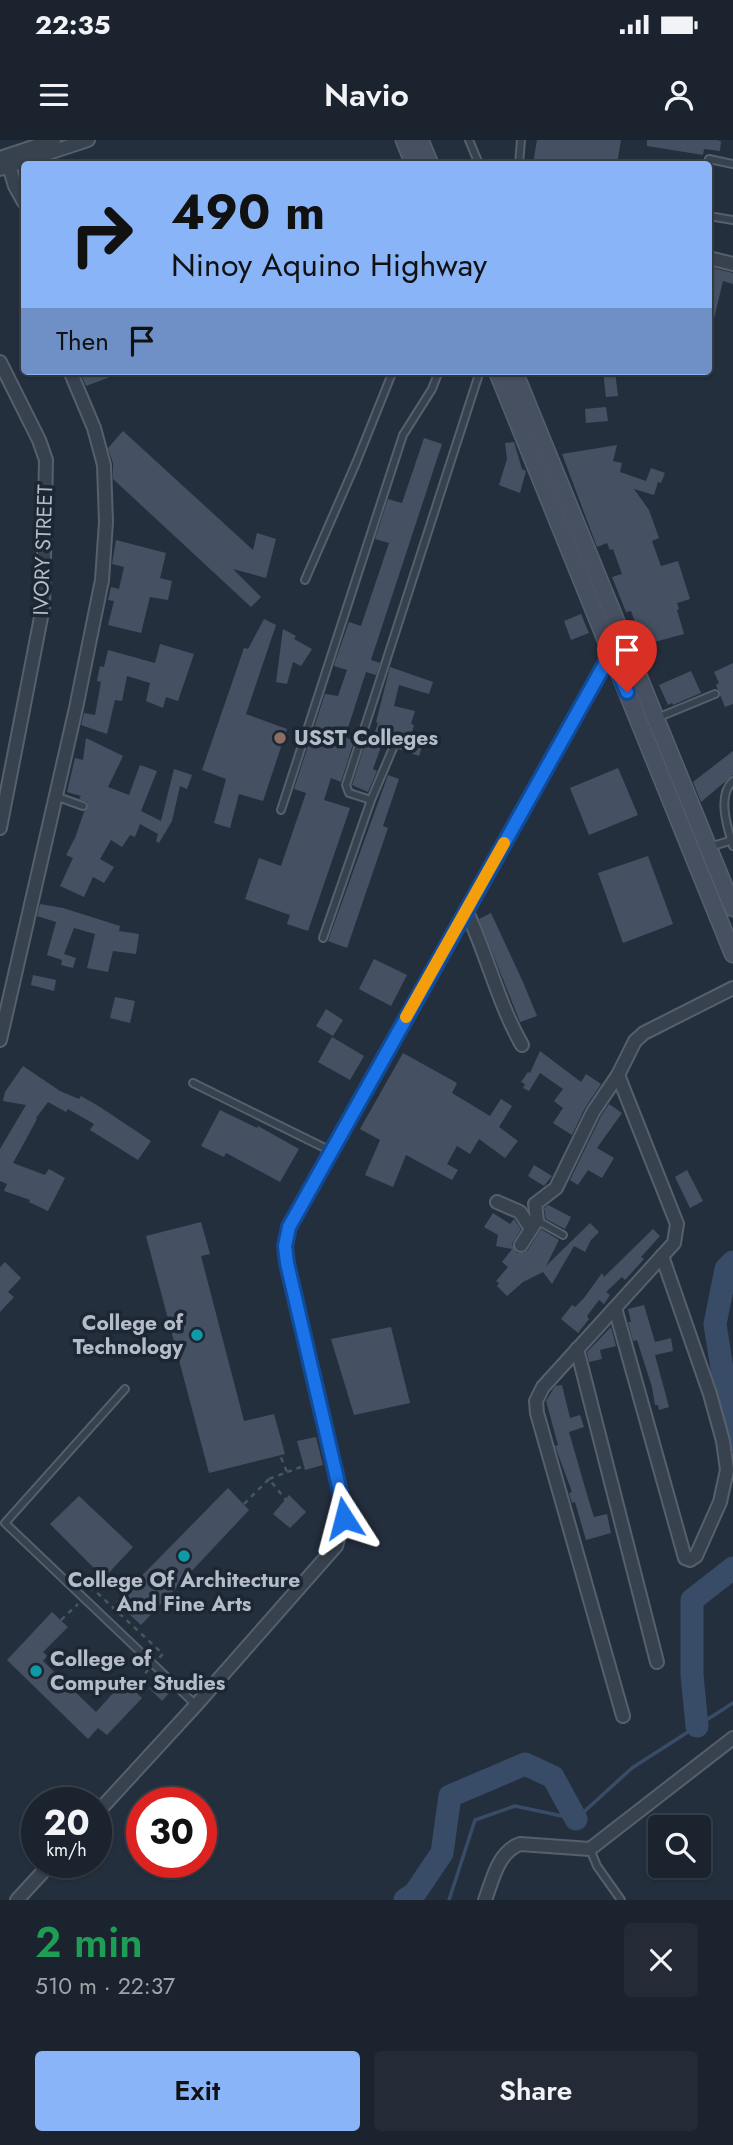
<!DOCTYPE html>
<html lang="en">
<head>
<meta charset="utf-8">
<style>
  body { margin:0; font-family:Jost,sans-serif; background:#242b36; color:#f1f3f6; height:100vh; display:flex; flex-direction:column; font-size:26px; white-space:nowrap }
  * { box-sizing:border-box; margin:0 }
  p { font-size:23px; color:#a0a4aa }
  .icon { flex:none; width:38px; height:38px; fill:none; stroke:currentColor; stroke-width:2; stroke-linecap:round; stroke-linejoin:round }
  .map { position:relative; height:1760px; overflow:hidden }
  .side { display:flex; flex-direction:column; background:#1b232e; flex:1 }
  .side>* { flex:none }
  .top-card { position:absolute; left:21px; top:21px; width:691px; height:214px; border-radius:7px; box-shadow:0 2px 5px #0004,0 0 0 2px #39404a; background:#8ab4f8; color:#111; overflow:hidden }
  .buttons { position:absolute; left:648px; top:1675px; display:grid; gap:14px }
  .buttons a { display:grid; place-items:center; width:63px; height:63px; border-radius:7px; background:#1b232e; box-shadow:0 2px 5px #0004,0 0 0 2px #39404a; font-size:35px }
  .speed { position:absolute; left:21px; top:1647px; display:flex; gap:14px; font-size:35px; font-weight:700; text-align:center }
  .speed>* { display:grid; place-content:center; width:91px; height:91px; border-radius:50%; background:#1b232e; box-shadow:0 2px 5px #0004,0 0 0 2px #39404a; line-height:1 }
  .speed small { font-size:18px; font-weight:400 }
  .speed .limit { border:10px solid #d22; background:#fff; color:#111 }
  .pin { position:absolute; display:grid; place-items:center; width:60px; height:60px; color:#fff; margin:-72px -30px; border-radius:50% 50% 50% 0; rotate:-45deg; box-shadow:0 0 7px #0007 }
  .pin .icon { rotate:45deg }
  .me { position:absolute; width:77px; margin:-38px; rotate:351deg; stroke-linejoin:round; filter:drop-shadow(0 0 5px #0008) }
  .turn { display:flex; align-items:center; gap:24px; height:147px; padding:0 35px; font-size:32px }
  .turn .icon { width:91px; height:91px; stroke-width:2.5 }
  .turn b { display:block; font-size:49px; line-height:60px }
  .then { display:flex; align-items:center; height:66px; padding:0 35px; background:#0003; gap:14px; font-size:26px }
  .round { display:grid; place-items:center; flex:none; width:74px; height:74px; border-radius:7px; background:#242b36 }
  .summary { display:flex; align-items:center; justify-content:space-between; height:119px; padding:0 35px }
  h1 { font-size:42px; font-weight:600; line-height:52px; color:#1e9e55 }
  .button { display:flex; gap:14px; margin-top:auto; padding:14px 35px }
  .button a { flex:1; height:80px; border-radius:7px; background:#8ab4f8; color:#111; font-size:28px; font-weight:600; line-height:80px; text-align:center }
  .button a+a { background:#242b36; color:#f1f3f6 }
  .status { display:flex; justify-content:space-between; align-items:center; height:49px; padding:0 35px; background:#1b232e; direction:ltr }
  .status svg { height:19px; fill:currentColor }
  header { display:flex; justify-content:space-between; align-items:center; height:91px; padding:0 35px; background:#1b232e; font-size:32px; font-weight:600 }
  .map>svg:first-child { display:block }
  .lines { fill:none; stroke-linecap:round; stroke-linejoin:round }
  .stream { stroke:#394c67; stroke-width:3.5 }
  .river { stroke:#394c67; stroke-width:23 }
  .building { fill:#455162 }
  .lane-casing { stroke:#565f6c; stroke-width:10 }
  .street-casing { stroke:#565f6c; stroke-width:16 }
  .secondary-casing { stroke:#565f6c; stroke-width:19 }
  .path { stroke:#44595c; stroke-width:2.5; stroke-dasharray:5 5; stroke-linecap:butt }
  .lane { stroke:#38414e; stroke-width:6 }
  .street { stroke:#38414e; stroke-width:12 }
  .secondary { stroke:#465061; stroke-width:16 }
  .route-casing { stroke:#114b97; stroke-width:18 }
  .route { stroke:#1a73e8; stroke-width:12 }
  .slow { stroke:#f59e0b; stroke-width:12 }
  .education-dot { fill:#8d6e63; stroke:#1d2633; stroke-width:2.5 }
  .culture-dot { fill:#0f9aa8; stroke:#1d2633; stroke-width:2.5 }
  .labels { text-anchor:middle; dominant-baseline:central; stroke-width:7; stroke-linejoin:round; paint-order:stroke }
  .street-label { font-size:21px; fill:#b4bcc9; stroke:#1d2633 }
  .poi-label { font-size:21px; font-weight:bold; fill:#b4bcc9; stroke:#1d2633; text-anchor:start }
</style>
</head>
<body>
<div class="status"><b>22:35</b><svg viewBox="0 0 49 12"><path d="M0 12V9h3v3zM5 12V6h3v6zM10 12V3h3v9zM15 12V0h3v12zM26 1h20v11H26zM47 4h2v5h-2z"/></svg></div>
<header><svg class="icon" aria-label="menu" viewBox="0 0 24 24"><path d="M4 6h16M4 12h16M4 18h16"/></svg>Navio<svg class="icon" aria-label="person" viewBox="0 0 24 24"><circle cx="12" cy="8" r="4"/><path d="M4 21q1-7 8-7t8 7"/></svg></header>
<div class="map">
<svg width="733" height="1760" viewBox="0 0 733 1760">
  <rect width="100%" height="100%" fill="#242f3e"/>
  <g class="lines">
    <!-- stream -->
    <polyline class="stream" points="449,1760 475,1680 515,1666 576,1679 632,1628 733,1563"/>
    <!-- river -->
    <g class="river">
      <polyline points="733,1122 726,1129 715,1184 733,1300"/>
      <polyline points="697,1586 692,1535 692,1460 733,1428"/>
      <polyline points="405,1760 415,1753 442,1713 450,1656 525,1624 553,1637 576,1679"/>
    </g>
  </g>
  <!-- building -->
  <g class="building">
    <polygon points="537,0 621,0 617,24 533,24"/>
    <polygon points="647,0 716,0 721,1 720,11 704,9 703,15 647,6"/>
    <polygon points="709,127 733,133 733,144 723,141 713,183 709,183"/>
    <polygon points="92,231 123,231 123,232 86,246 81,235"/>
    <polygon points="603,231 615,231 618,256 606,257"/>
    <polygon points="606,267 608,281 586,283 585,269"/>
    <polygon points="123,291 253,410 257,393 276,399 266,438 233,429 261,457 251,467 113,339 113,323 108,308"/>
    <polygon points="424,298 442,304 371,520 380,523 376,535 366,532 345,597 354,601 341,642 331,638 324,660 350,668 308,791 287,784 290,775 245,759 259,718 281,726 306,653 294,649 325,554 338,556 347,530 334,526 335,522 349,482 361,486 389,403 375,399 388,359 402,363"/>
    <polygon points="514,302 522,329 526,331 520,353 499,345 507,319 505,303"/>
    <polygon points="617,305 613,321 622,323 620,332 646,341 651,328 665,333 661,343 658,342 654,355 634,349 649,370 659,398 652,401 661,426 678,421 690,459 677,463 679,469 677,470 684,494 643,505 631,471 626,472 612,437 622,434 613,409 610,410 607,403 597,407 562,314"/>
    <polygon points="116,400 166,413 160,438 172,441 168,460 150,457 141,493 108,485 114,461 108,460 111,447 119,449 124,427 112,424"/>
    <polygon points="581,474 589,493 571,500 564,481"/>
    <polygon points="264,479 276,485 246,574 287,589 263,661 239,654 230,688 214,683 226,639 202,630 244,508 248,509"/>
    <polygon points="283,489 296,496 294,499 312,509 301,526 293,522 287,544 276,542"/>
    <polygon points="160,504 194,514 178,561 166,557 163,568 146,561 150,543 127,536 122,561 115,560 107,594 81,585 84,573 95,575 101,542 97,541 100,526 104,527 108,510 155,523"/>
    <polygon points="733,523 733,564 725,567 716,545 719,543 714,532"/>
    <polygon points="390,527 433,542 429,554 399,545 394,566 415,571 411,584 414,585 410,600 423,604 419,616 398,609 395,603 388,606 382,604 373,629 377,631 368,652 352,645 365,604 370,606 378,583 376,582"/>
    <polygon points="691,531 701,553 673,565 672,563 668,565 659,545"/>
    <polygon points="86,598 123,616 108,647 129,655 140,625 157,631 141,671 161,681 174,629 192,635 187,649 180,646 172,681 159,703 156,701 158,694 140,684 135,697 130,695 122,707 111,700 100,719 114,727 104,743 93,737 84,757 60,746 73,718 66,715 75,698 84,672 88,667 87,662 79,659 81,656 67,652 75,618 83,620"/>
    <polygon points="733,611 733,635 701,662 693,642"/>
    <polygon points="618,628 638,675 589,695 570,648"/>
    <polygon points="388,635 399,639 383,686 388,688 347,808 328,801"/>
    <polygon points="648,716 673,784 623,803 598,733"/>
    <polygon points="40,764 63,768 120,786 119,791 139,794 136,814 113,811 108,832 87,828 95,794 74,788 64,814 76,818 73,828 61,825 62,820 47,815 56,782 37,776"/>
    <polygon points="491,773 523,842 537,876 520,882 479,779"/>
    <polygon points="374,819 407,835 391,866 359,849"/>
    <polygon points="33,835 56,840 54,851 31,845"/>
    <polygon points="115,857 135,861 130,883 110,878"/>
    <polygon points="326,869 343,880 333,896 316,886"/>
    <polygon points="332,897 364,916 350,940 318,922"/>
    <polygon points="540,911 581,942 586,934 601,944 585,968 572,995 553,983 563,968 554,961 563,949 540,933 529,951 523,948 525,944 521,942 528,932 530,933"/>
    <polygon points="403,913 457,943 452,953 490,976 501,959 512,966 499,987 518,1001 505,1018 479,999 470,1014 457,1006 447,1024 458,1030 452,1040 406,1015 393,1047 365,1035 380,1000 360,989"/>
    <polygon points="23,926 60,951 79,959 81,956 100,967 151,1001 138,1020 90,990 94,984 68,969 66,972 48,962 36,978 37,979 13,1023 45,1035 49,1029 65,1038 48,1071 29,1062 30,1060 4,1051 7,1044 0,1041 0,1009 26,965 3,961 5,952"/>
    <polygon points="609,964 622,973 597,1008 614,1018 602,1038 588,1030 578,1045 570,1040 601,976"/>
    <polygon points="220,970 257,988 258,986 299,1009 280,1042 226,1013 224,1017 201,1006"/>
    <polygon points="534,1025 552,1036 544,1046 528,1036"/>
    <polygon points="687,1030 703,1061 690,1068 675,1037"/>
    <polygon points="548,1065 571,1077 565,1089 546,1079 544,1068"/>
    <polygon points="493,1073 510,1084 514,1079 521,1089 512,1104 517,1113 524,1113 528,1110 541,1089 559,1100 546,1126 590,1083 599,1092 591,1100 585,1112 574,1106 552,1144 543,1132 523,1142 507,1156 497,1146 499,1143 496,1141 508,1127 502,1122 512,1109 496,1106 498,1095 484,1087"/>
    <polygon points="201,1082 210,1114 201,1116 244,1281 274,1274 285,1314 209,1333 146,1096"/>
    <polygon points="653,1089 660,1096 641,1117 644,1119 625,1140 622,1137 606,1152 610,1155 604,1164 599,1160 587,1176 589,1179 578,1193 561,1179 572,1165 575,1167 584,1158 602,1133 604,1137"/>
    <polygon points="5,1122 21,1138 8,1152 14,1157 0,1172 0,1127"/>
    <polygon points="644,1165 655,1202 671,1198 673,1211 655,1215 669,1267 659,1270 658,1265 655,1265 652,1247 637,1200 633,1201 628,1182 631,1182 628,1169"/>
    <polygon points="391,1187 410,1263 354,1275 331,1199"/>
    <polygon points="611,1187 616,1206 600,1210 602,1219 589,1222 587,1212"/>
    <polygon points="562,1245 570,1278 580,1275 584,1287 569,1292 588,1358 594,1377 607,1374 611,1393 586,1400 575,1362 572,1363 569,1353 572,1352 555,1306 558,1305 546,1261 555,1246"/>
    <polygon points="316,1297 323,1325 305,1330 297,1301"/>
    <polygon points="228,1348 249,1370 141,1485 116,1462"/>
    <polygon points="289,1355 306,1372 290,1388 273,1374"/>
    <polygon points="79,1356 133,1407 104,1438 50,1384"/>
    <polygon points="52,1472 68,1487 43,1512 47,1516 43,1521 96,1572 124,1541 142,1558 107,1595 98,1588 88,1599 7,1520"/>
    <polygon points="159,1537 172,1550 162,1561 149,1548"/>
  </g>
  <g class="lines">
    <defs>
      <g id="lane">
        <polyline points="469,0 479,24"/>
        <polyline points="709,19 733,24"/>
        <polyline points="519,24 521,0"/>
        <polyline points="709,76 733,80"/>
        <polyline points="305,440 356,323 393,231"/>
        <polyline points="657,578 715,554"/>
        <path d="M 733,641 C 717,655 727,687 733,706"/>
        <polyline points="55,656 83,666"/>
        <polyline points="371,660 349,653 346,645 480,231"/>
        <polyline points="281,670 403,295 432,249 439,231"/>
        <polyline points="709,707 733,700"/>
        <polyline points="323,798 371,660 393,608"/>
        <polyline points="193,943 331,1011"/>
        <polyline points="538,1081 563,1095"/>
        <polyline points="125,1249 5,1383 196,1565"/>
        <polyline points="590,1709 597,1726 621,1760"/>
      </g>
      <g id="street">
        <polyline points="0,18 54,0"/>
        <polyline points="9,26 15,46 24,62"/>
        <polyline points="0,29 88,0"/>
        <polyline points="709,118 733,124"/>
        <polyline points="0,222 39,300 46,320 43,467 0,688"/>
        <path d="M 466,770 C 487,814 498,863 522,905"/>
        <polyline points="0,900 76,568 102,440 106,382 104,325 94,288 70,231"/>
        <polyline points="618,935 677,1084 674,1103 543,1247 536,1261 537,1273 623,1576"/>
        <polyline points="497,1062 520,1072 531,1089"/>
        <polyline points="521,1105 537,1080 535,1064 556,1048 593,972 618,935 635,901 644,893 733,848"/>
        <polyline points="615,1168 685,1418 690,1420 696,1416 720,1362 727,1330 723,1301 710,1254 662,1116"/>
        <polyline points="577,1209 657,1522"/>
        <polyline points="96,1674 196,1565 336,1406 344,1378 341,1356 287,1123 285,1106 289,1087 611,513"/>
        <polyline points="17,1760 52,1722"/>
        <path d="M 485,1760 C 493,1739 498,1712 520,1704 L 590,1709 L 733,1598"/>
      </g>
      <g id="secondary">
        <polyline points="404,0 414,24"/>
        <polyline points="420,0 430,24"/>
        <polyline points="497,231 733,814"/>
        <polyline points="514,231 733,768"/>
      </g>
    </defs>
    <!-- lane casing -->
    <use href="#lane" class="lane-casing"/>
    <!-- street casing -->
    <use href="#street" class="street-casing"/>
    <!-- secondary casing -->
    <use href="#secondary" class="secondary-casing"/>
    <!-- path -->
    <g class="path">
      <polyline points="287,1332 304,1326"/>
      <polyline points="269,1339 287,1332 280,1315"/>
      <polyline points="244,1364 269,1339 286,1360"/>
      <polyline points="90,1450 92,1448 163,1514 159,1518"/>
      <polyline points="61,1480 78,1464"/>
      <polyline points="132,1548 148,1530"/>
    </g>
    <!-- lane -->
    <use href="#lane" class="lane"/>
    <!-- street -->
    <use href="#street" class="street"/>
    <!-- secondary -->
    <use href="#secondary" class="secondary"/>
  </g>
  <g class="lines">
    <defs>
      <polyline id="route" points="344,1378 341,1356 287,1123 285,1106 289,1087 611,513 627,552"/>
    </defs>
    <!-- route casing -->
    <use href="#route" class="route-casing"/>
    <!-- route -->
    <use href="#route" class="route"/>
    <!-- slow -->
    <polyline class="slow" points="406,877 504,703"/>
  </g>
  <!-- markers -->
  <circle class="education-dot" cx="280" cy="598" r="7"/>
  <g class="culture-dot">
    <circle cx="197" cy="1195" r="7"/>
    <circle cx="184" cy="1416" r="7"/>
    <circle cx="36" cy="1531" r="7"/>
  </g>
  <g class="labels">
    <!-- street labels -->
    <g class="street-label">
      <text transform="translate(43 410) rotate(-88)">IVORY STREET</text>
    </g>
    <!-- poi labels -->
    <g class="poi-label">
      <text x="294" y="598">USST Colleges</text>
      <text x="183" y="1183" text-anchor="end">College of<tspan x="183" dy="24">Technology</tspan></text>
      <text x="184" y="1440" text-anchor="middle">College Of Architecture<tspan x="184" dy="24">And Fine Arts</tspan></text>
      <text x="50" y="1519">College of<tspan x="50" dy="24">Computer Studies</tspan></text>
    </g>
  </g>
</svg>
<div class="buttons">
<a><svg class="icon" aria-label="search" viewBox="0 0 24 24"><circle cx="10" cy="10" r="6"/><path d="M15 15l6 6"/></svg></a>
</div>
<div class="speed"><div>20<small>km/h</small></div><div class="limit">30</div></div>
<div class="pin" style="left:627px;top:552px;background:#d93025"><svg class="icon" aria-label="arrive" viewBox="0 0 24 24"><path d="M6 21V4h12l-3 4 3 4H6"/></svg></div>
<svg class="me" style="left:344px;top:1378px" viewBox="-20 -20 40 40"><path d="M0-17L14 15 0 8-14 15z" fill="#1a73e8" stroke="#fff" stroke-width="4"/></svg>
<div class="top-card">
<div class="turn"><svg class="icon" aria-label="right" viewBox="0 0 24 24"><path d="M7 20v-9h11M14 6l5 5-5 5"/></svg><div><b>490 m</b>Ninoy Aquino Highway</div></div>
<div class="then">Then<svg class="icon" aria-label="arrive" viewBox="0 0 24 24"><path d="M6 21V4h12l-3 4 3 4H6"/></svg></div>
</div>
</div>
<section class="side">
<div class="summary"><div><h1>2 min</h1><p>510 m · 22:37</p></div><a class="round"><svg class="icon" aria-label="close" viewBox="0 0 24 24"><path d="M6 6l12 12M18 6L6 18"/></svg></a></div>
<div class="button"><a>Exit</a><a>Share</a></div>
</section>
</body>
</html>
